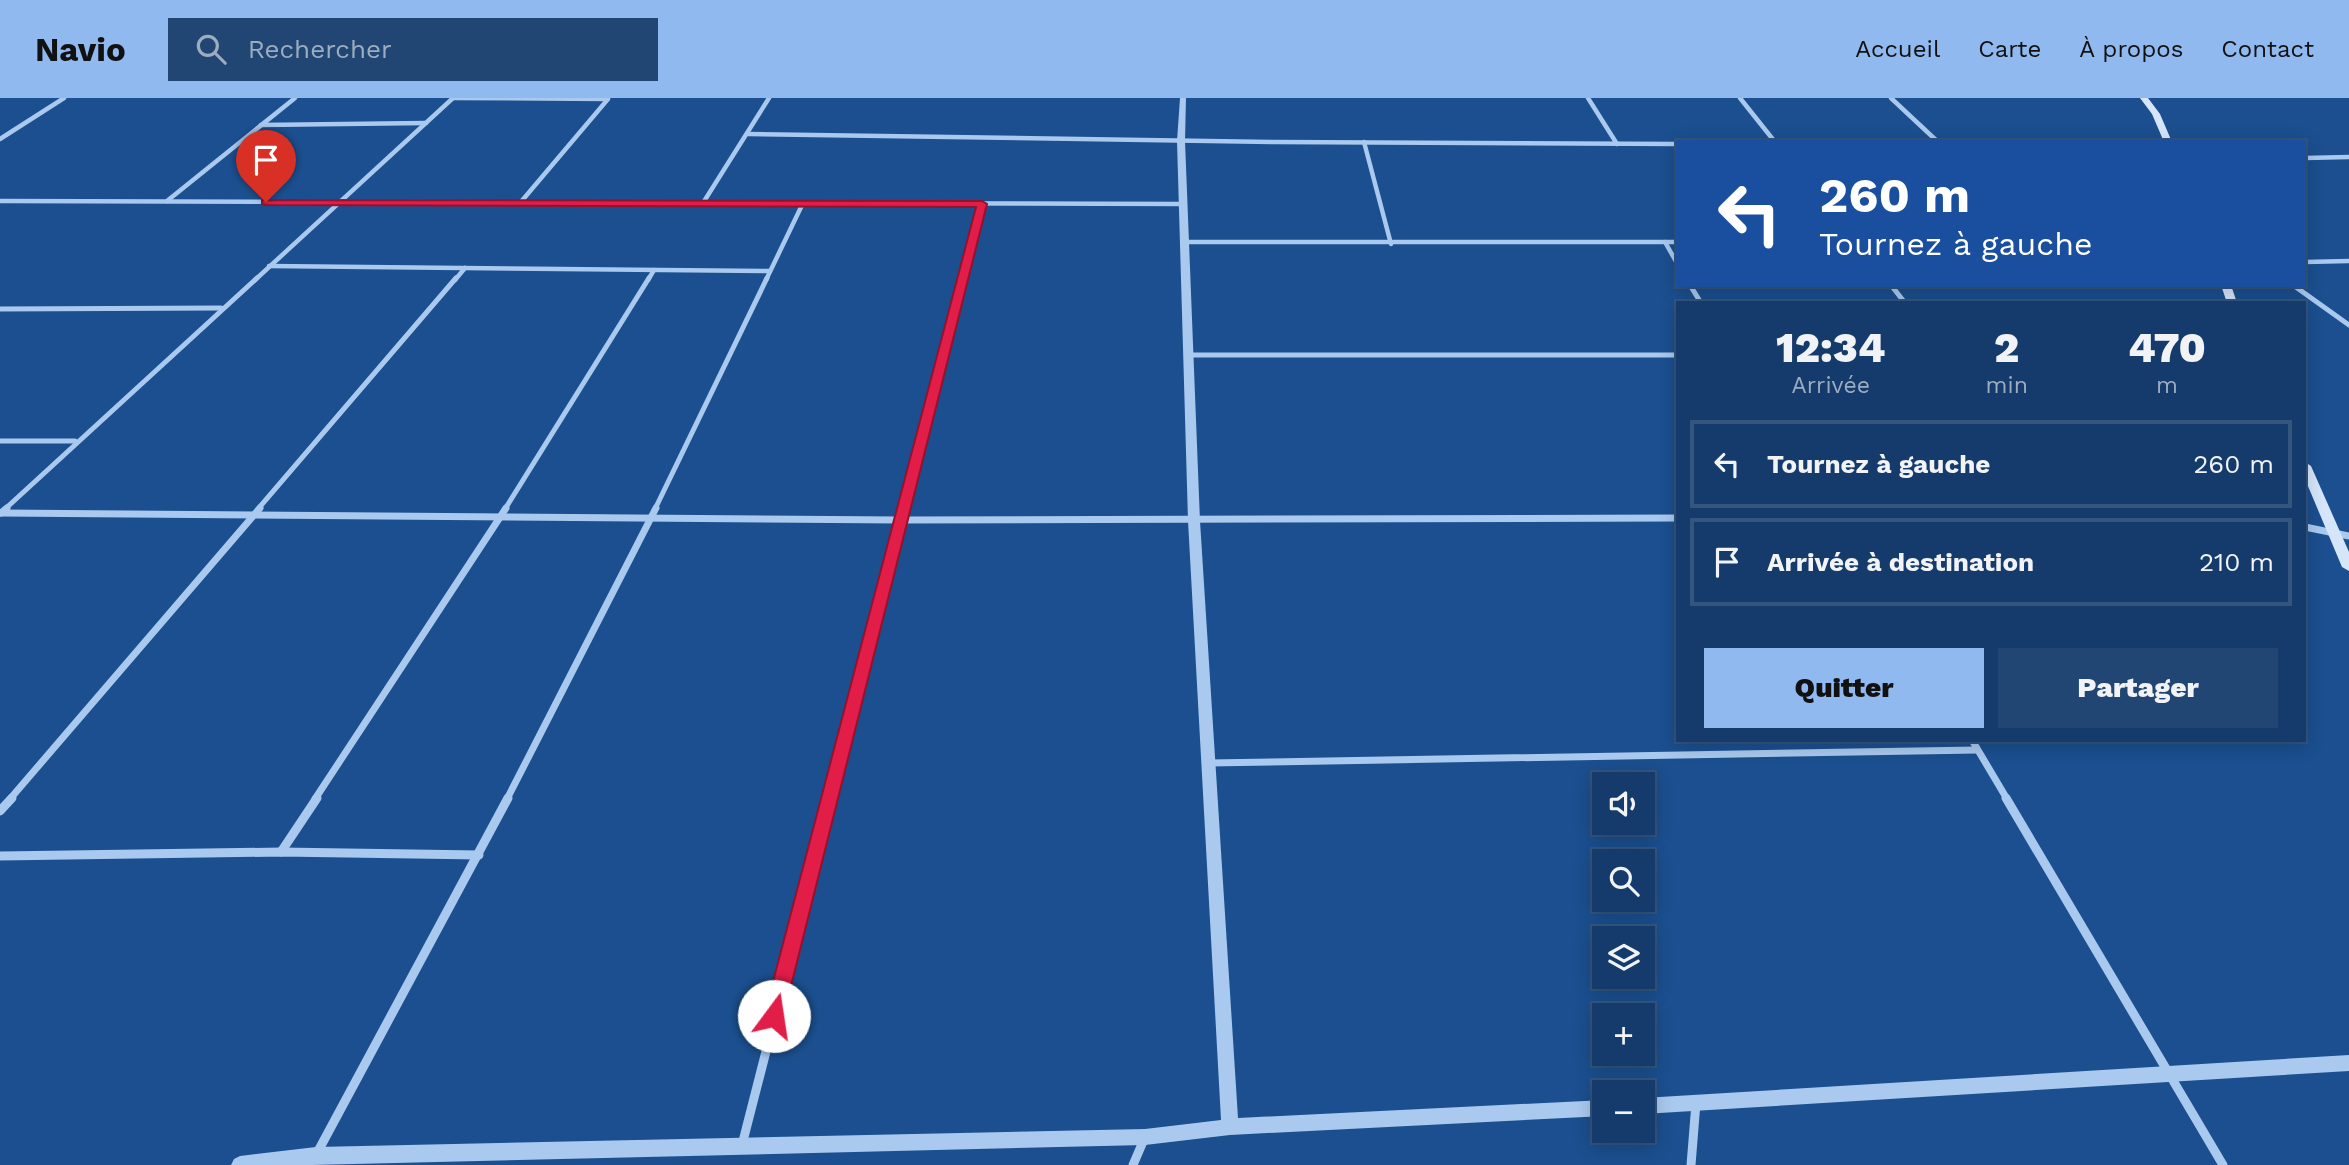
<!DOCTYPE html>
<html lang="fr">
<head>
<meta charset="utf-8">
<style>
  body { margin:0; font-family:"Work Sans",sans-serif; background:#214673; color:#f1f3f6; height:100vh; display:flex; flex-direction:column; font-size:26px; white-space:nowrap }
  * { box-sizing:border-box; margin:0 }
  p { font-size:23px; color:#9dadc1 }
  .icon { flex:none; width:38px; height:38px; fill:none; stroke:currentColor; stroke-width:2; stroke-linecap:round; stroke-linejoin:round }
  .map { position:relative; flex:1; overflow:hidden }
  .side { position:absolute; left:1676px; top:203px; width:630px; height:441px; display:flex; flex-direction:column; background:#143b6b; border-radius:0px; box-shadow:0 4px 18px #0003,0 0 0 2px #33557e }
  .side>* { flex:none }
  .top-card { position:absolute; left:1676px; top:42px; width:630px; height:147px; border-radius:0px; box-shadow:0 4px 18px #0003,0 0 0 2px #33557e; background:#1a4fa0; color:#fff; overflow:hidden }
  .controls { position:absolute; left:1592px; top:674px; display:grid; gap:14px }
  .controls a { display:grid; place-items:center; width:63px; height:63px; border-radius:0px; background:#143b6b; box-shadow:0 4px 18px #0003,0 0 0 2px #33557e; font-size:35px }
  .pin { position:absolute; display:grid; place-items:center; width:60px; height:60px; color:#fff; margin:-72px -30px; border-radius:50% 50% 50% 0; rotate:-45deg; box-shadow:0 0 7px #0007 }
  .pin .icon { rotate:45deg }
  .me { position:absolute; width:77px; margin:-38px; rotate:14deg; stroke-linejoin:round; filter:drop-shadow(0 0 5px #0008) }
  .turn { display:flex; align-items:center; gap:24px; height:147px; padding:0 28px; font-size:32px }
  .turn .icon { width:91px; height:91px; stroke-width:2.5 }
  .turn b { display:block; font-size:49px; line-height:60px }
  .eta { display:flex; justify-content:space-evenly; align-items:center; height:119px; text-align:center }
  .eta b { font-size:42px; font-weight:800; line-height:49px }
  .cta { display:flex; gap:14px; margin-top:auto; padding:14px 28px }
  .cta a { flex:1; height:80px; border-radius:0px; background:#90b9f0; color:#111; font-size:28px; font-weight:800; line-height:80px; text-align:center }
  .cta a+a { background:#214673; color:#f1f3f6 }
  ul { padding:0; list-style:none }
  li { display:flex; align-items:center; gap:21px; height:88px; margin:0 14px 10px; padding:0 14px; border:4px solid #33557e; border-radius:0px }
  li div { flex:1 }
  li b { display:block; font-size:26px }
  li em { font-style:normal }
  header { display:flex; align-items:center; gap:42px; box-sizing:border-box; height:98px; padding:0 35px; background:#90b9f0; color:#111 }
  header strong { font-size:33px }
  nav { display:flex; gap:38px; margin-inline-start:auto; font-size:24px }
  .search { width:490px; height:63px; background:#214673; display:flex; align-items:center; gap:18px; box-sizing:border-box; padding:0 24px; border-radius:0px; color:#9dadc1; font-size:26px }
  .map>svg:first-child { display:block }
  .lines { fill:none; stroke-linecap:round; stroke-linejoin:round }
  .minor-far3 { stroke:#a9c9ee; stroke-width:4.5 }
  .minor-far2 { stroke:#a9c9ee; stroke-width:5 }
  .minor-far1 { stroke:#a9c9ee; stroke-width:7 }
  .minor { stroke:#a9c9ee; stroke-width:9 }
  .tertiary { fill:#a9c9ee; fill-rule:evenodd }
  .secondary { fill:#d6e6fa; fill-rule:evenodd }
  .route { fill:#e11d48; stroke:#92132f; stroke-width:2 }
</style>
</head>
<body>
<header>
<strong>Navio</strong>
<div class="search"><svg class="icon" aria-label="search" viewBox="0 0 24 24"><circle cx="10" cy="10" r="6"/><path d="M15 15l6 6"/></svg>Rechercher</div>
<nav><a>Accueil</a><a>Carte</a><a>À propos</a><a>Contact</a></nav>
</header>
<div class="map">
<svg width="2349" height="1067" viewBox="0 0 2349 1067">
  <rect width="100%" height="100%" fill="#1b4f8f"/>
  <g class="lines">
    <!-- minor-far3 -->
    <g class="minor-far3">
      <polyline points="453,0 607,1"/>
      <polyline points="1588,0 1617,46"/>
      <polyline points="1740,0 1775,44"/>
      <polyline points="1891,0 1938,44"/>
      <polyline points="261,27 426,25"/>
      <polyline points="748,36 1275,44 1678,46"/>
      <polyline points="0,41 64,0"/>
      <polyline points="1364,44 1391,146"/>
      <polyline points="2305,60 2349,59"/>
      <polyline points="0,103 1184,106"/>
      <polyline points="167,103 295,0"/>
      <polyline points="520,105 608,1"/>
      <polyline points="703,105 769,0"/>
      <polyline points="1186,144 1678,144"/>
      <polyline points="1665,144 1678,167"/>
      <polyline points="2305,164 2349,163"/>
      <polyline points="269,168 770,173"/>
      <polyline points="255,182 453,0"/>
      <polyline points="455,182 465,170"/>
      <polyline points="648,182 654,172"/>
      <polyline points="766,182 803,105"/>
      <polyline points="963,182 982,106"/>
    </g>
    <!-- minor-far2 -->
    <g class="minor-far2">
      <polyline points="1690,187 1701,205"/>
      <polyline points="1891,187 1905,205"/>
      <polyline points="2293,187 2349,227"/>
      <polyline points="0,211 221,210"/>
      <polyline points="1190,257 1678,257"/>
      <polyline points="0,343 75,343"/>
      <polyline points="5,411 257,180"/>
      <polyline points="258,411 456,180"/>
      <polyline points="505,411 649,180"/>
      <polyline points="655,411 767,180"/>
      <polyline points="904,411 963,180"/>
    </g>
    <!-- minor-far1 -->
    <g class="minor-far1">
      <polyline points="1,415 899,422 1678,420"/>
      <polyline points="1,415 7,410"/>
      <polyline points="2305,429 2349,438"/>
      <polyline points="1972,642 2007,701"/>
      <polyline points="1208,665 1977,652"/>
      <polyline points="10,701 260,410"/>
      <polyline points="315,701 506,410"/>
      <polyline points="507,701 656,410"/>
      <polyline points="830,701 905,410"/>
    </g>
    <!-- minor -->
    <g class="minor">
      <polyline points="2006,700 2223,1067"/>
      <polyline points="0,713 12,700"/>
      <polyline points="281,754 317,700"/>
      <polyline points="0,758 281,754 479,757"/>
      <polyline points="742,1047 831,700"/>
      <polyline points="316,1057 508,700"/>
      <polyline points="1133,1067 1145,1039"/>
      <polyline points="1691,1067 1696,1005"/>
    </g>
    <!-- tertiary -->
    <g class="tertiary">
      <polygon points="1180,0 1186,0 1185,43 1200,423 1238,1020 1605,1002 1605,1018 1230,1037 1145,1047 312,1067 231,1067 234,1061 240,1058 316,1049 1145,1031 1221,1022 1188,423 1177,43"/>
      <polygon points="2349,957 2349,973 1643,1016 1643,1000"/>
    </g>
    <!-- secondary -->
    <g class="secondary">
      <polygon points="2140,0 2148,0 2160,16 2172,44 2164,44 2152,16"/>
      <polygon points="2221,187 2231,187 2237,205 2227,205"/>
      <polygon points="2305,364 2311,368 2349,454 2349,473 2342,469 2305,381"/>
    </g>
  </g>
  <!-- route -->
  <polygon class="route" points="262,102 982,103 987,106 782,924 774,927 767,924 764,918 976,109 266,107 262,106"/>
</svg>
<div class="controls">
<a><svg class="icon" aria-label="sound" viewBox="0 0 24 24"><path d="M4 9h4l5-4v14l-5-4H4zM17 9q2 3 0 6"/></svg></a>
<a><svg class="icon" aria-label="search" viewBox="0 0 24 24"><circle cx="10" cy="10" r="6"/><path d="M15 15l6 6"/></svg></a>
<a><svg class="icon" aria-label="layers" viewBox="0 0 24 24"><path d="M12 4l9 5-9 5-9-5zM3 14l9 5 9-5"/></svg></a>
<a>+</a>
<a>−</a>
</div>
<div class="pin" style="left:266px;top:104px;background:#d93025"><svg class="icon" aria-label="arrive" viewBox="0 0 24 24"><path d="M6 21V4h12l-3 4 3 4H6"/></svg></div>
<svg class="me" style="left:774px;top:918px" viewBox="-20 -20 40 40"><circle r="19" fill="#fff"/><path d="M0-13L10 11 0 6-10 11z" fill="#e11d48"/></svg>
<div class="top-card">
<div class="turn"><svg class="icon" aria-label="left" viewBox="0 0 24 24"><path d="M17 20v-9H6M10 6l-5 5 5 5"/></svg><div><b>260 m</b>Tournez à gauche</div></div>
</div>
<section class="side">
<div class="eta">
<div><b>12:34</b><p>Arrivée</p></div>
<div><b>2</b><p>min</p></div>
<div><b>470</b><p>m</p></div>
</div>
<ul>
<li><svg class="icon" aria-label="left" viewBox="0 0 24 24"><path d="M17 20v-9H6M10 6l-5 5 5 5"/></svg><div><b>Tournez à gauche</b></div><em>260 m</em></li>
<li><svg class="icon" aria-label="arrive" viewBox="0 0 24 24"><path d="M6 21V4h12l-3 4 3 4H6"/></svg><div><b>Arrivée à destination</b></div><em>210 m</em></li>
</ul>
<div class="cta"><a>Quitter</a><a>Partager</a></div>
</section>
</div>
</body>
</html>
